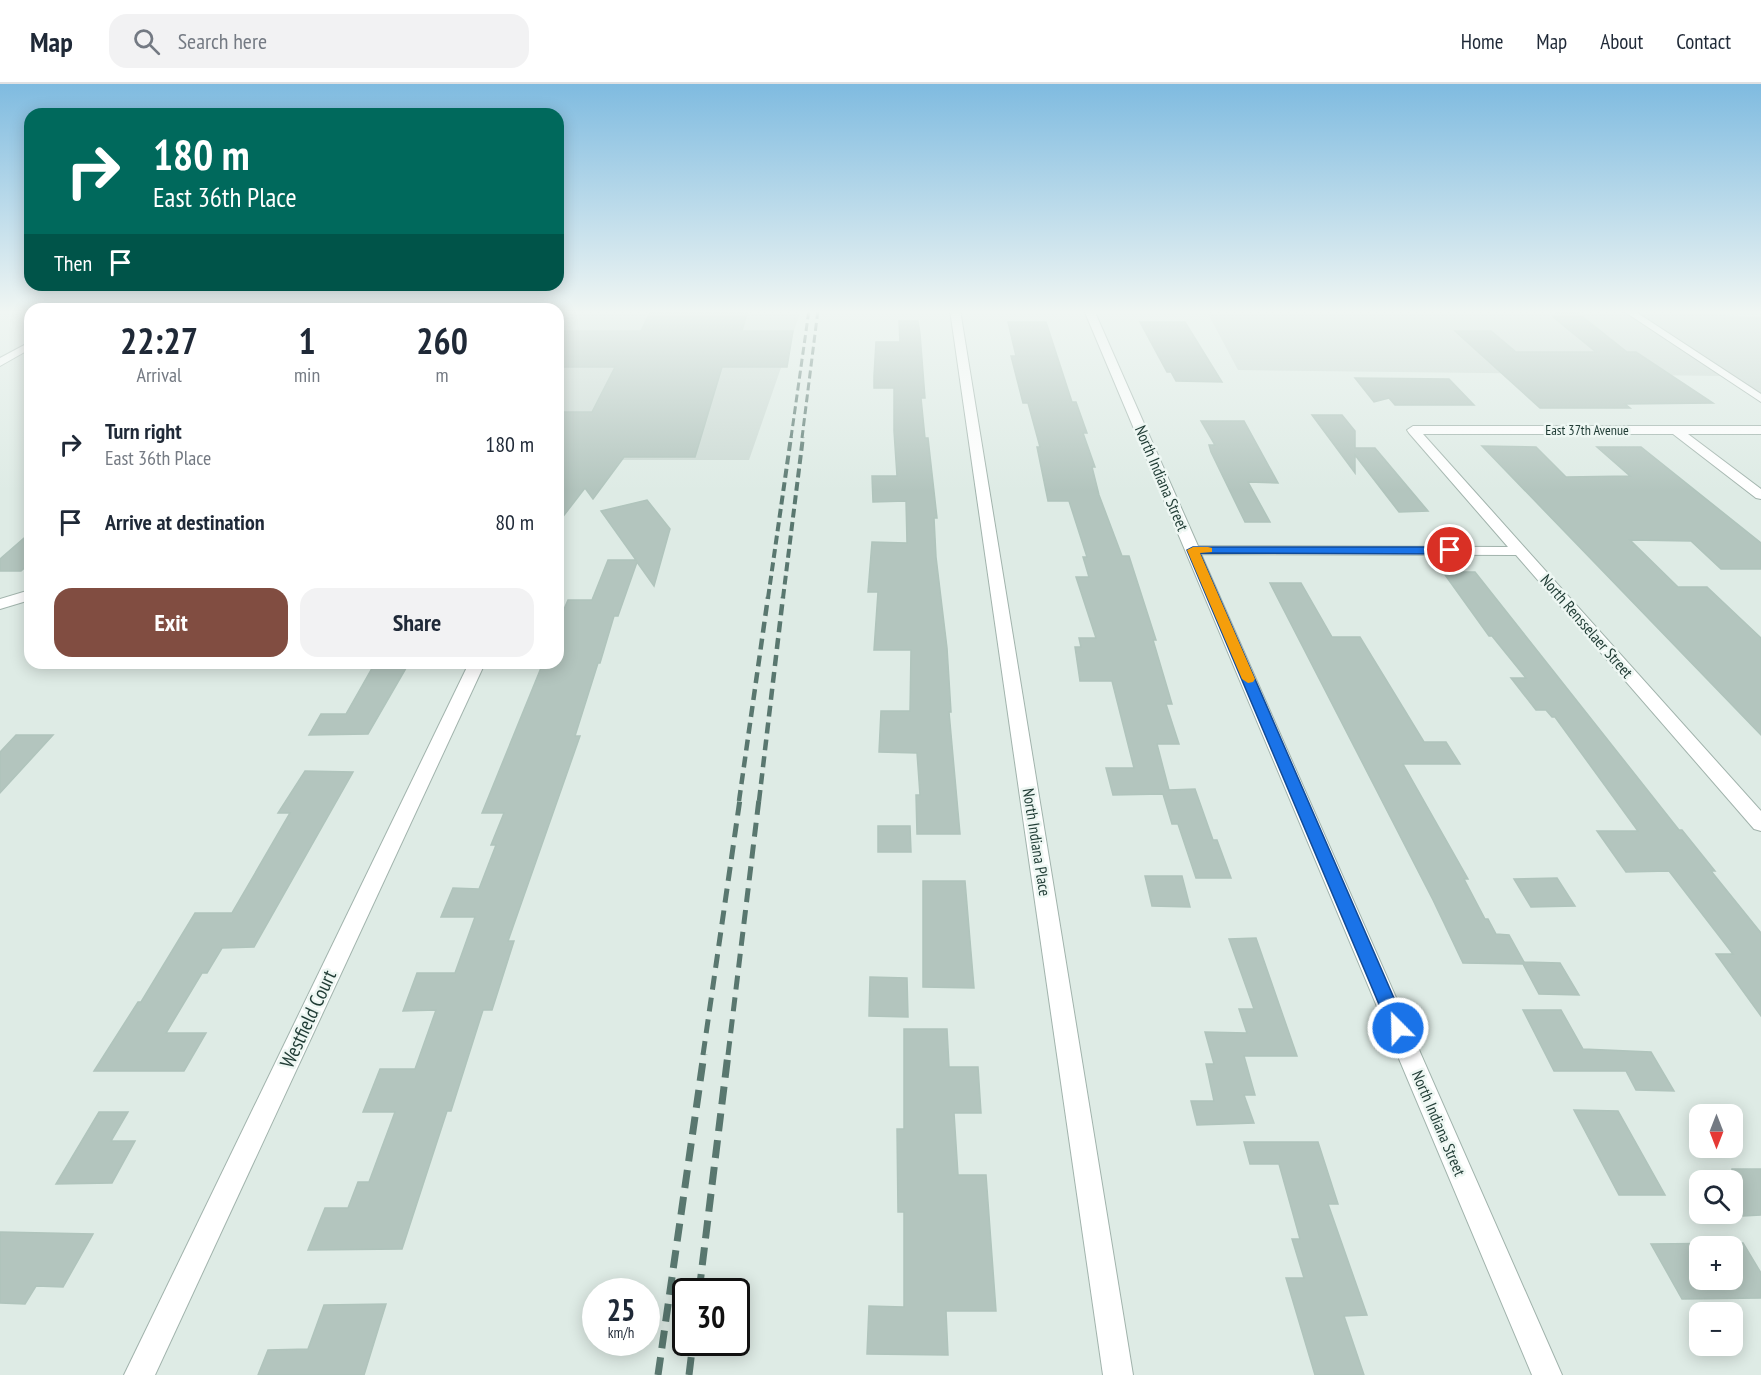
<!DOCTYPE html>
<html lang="en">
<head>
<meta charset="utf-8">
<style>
  body { margin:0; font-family:"PT Sans Narrow",sans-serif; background:#f2f2f3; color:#1f2937; height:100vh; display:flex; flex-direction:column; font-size:22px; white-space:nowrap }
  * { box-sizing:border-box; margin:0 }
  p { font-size:20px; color:#747a83 }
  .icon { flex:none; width:33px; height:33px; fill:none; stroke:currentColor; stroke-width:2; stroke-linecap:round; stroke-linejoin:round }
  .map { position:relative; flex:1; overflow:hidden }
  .side { position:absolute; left:24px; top:219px; width:540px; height:366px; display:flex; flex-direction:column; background:#fff; border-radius:18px; box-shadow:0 3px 15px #0003 }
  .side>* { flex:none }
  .top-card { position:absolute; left:24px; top:24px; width:540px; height:183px; border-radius:18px; box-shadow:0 3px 15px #0003; background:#00695c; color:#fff; overflow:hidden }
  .needle { width:39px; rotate:180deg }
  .controls { position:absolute; left:1689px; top:1020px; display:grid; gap:12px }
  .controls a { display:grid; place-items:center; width:54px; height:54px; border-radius:12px; background:#fff; box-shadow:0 3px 15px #0003; font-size:30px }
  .speed { position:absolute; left:582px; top:1194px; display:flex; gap:12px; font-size:30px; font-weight:700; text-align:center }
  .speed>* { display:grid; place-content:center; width:78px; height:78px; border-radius:50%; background:#fff; box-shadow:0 3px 15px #0003; line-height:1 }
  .speed small { font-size:15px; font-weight:400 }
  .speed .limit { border:3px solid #111; border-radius:9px; background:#fff; color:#111 }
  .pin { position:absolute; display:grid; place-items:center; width:51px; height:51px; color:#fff; margin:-26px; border:3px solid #fff; border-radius:50%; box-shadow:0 2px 6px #0007 }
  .me { position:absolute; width:66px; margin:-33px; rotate:337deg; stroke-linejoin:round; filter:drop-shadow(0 0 4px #0008) }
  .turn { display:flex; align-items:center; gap:21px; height:126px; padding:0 30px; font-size:27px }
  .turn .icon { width:78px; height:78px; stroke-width:2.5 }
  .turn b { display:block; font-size:42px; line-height:51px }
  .then { display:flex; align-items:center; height:57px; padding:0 30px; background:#0003; gap:12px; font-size:22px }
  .eta { display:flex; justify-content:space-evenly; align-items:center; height:102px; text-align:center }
  .eta b { font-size:36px; font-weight:700; line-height:42px }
  .primary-button { display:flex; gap:12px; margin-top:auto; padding:12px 30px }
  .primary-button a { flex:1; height:69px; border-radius:18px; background:#814d41; color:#fff; font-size:24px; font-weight:700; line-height:69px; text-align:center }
  .primary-button a+a { background:#f2f2f3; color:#1f2937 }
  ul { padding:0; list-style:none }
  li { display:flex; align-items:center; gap:18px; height:78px; padding:0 30px }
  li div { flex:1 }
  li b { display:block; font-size:22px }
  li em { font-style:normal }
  header { display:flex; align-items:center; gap:36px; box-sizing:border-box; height:84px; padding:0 30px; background:#fff; border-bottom:2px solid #e0e1e3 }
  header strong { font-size:28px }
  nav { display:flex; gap:33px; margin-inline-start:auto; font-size:21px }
  .search { width:420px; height:54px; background:#f2f2f3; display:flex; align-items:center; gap:15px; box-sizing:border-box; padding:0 21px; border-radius:18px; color:#747a83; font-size:22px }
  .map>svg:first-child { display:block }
  .built { fill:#ccdad4 }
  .building { fill:#b3c5be; stroke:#b0c4bc; stroke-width:1.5; fill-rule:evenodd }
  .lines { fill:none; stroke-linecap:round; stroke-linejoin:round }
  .minor-casing { stroke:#a1b3ac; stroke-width:2 }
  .minor { fill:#fff; fill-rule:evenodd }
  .rail-far4 { stroke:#59776f; stroke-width:3; stroke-dasharray:8 4; stroke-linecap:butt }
  .rail-far3 { stroke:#59776f; stroke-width:4; stroke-dasharray:9 4.5; stroke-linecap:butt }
  .rail-far2 { stroke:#59776f; stroke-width:4.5; stroke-dasharray:11 6; stroke-linecap:butt }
  .rail-far1 { stroke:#59776f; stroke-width:5; stroke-dasharray:14 8; stroke-linecap:butt }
  .rail { stroke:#59776f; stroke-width:7; stroke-dasharray:18 9; stroke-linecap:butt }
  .route { fill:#1a73e8; stroke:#114b97; stroke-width:1.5 }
  .slow { fill:#f59e0b }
  .labels { text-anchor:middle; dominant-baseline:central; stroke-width:5; stroke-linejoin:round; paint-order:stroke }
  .far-street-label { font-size:14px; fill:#1f3b34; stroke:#eef7f3 }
  .street-label { font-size:16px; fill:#1f3b34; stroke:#eef7f3 }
  .near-street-label { font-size:20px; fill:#1f3b34; stroke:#eef7f3 }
</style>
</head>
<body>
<header>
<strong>Map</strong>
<div class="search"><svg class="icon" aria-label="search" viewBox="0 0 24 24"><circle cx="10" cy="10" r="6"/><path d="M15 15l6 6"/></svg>Search here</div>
<nav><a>Home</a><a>Map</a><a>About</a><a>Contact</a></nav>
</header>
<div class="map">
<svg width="1761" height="1291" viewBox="0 0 1761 1291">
  <rect width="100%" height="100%" fill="#deebe5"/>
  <!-- built -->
  <g class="built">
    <polygon points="558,226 801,226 749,376 558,376"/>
    <polygon points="1206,226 1623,226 1724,292 1238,286"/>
    <polygon points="1627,226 1761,233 1761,314"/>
  </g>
  <!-- building -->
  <g class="building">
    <polygon points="651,226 748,226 742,247 793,247 787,283 722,283 695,373 624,373 593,415 585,404 558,439 558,328 592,328 615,283 558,283 558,247 641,247"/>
    <polygon points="1559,226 1574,226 1627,268 1636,268 1713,319 1625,320 1630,324 1540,324 1455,247 1491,247 1516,268 1596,268 1553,233"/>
    <polygon points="899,237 918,237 920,250 925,314 921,314 925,354 928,354 937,434 934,434 936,473 947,564 951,628 949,628 960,750 917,750 916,711 920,711 917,669 879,668 881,627 910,627 911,566 874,566 878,508 868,508 872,458 907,459 906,417 873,418 872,392 897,392 894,347 894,304 874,304 874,292 876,258 900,258"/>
    <polygon points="1008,238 1046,238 1072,318 1076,318 1087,349 1083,349 1095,383 1092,383 1099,411 1122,472 1129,472 1156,556 1153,556 1172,620 1166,620 1179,660 1157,660 1169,706 1195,705 1213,756 1217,756 1231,794 1196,794 1178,740 1172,740 1163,710 1113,711 1106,684 1134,684 1112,597 1080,597 1075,563 1081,563 1079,554 1096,554 1076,493 1089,493 1083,473 1087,473 1069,417 1048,417 1037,363 1040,363 1028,319 1023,319 1011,272 1016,272"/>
    <polygon points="1140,238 1185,238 1222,298 1176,297 1171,288 1167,288"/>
    <polygon points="1355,294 1449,295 1474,321 1395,321 1389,314 1374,318"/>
    <polygon points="1312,331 1342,331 1355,347 1355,364 1375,364 1428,427 1399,428 1355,371 1355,389"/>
    <polygon points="1201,337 1244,337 1278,399 1248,398 1270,438 1245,438 1211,368 1209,361 1215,361"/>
    <polygon points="1482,362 1536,363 1566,393 1630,392 1597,363 1641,363 1761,459 1761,485 1721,485 1691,457 1630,456 1678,503 1707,503 1761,554 1761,651"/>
    <polygon points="647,416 670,445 654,502 637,478 618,532 614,532 600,579 598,579 575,652 580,652 508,857 514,857 492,926 483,926 451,1027 447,1027 402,1165 308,1166 325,1124 348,1124 358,1098 369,1098 395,1028 363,1028 380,985 415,985 436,926 403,927 417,889 455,889 475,833 441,833 453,804 479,805 496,761 491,761 504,729 482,729 543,579 558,579 558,539 568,516 592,516 608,476 636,476 601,427"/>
    <polygon points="30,449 30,479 21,487 0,487 0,475"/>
    <polygon points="1443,488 1475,488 1679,746 1682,746 1715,787 1711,787 1761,849 1761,932 1716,870 1733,870 1669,787 1626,788 1597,747 1638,747 1555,633 1552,633 1546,626 1536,626 1511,594 1526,594 1492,552 1489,552"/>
    <polygon points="1270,499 1301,499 1332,553 1360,553 1424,658 1446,658 1460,680 1403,680 1468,795 1464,795 1485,835 1488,835 1496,850 1509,851 1524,878 1560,879 1579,911 1539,910 1523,880 1463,879 1433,816"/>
    <polygon points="375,579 409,579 368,650 309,651 321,630 346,630"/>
    <polygon points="16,651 53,651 0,709 0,668"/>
    <polygon points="305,687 353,688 254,863 222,864 207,889 202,889 166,949 206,949 184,987 94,987 138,918 141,918 195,829 232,829 290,729 278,729"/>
    <polygon points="878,742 910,742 911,768 878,768"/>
    <polygon points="1145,792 1182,792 1190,823 1152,822"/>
    <polygon points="1557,794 1575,822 1531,823 1514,795"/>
    <polygon points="923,797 965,797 974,904 923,903"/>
    <polygon points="1256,854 1297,972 1244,972 1255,1011 1244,1011 1254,1039 1197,1041 1191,1017 1214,1017 1206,980 1214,980 1205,948 1247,949 1239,925 1254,925 1229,855"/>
    <polygon points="870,893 907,894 908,933 869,932"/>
    <polygon points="1523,926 1561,926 1583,965 1651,968 1674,1007 1636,1006 1626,987 1554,987"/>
    <polygon points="904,945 947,945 949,983 978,983 981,1029 954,1029 958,1091 986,1091 996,1227 946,1227 948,1271 867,1270 869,1222 904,1223 904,1128 898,1128 897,1045 904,1045"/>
    <polygon points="1574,1026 1618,1027 1665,1111 1619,1111"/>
    <polygon points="99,1028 128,1028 111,1057 135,1057 112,1099 56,1100"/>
    <polygon points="1244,1058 1318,1058 1338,1120 1328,1120 1367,1231 1344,1232 1364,1291 1315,1291 1286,1194 1304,1194 1292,1155 1300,1155 1279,1080 1250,1080"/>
    <polygon points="1732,1085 1761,1085 1761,1131 1743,1132 1732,1116"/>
    <polygon points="0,1148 93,1150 63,1203 36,1202 25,1220 0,1219"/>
    <path d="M 1743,1159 L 1761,1189 L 1761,1214 L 1682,1215 L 1651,1160 ZM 1700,1162 L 1732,1162 L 1732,1196 L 1700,1196 Z"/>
    <polygon points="386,1220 364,1291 258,1291 268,1266 308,1265 324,1221"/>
  </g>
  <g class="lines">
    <defs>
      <g id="minor">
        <polygon points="950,226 960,226 1133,1291 1103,1291"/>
        <polygon points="1084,226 1094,226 1198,462 1508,463 1409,349 1407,346 1413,342 1761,342 1761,350 1688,350 1761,405 1761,415 1756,414 1673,350 1423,350 1761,727 1761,747 1754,745 1516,471 1201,470 1562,1291 1532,1291"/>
        <polygon points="1622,226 1633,226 1761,310 1761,318"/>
        <polygon points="30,258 30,265 0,282 0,274"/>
        <polygon points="30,506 30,516 0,525 0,515"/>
        <polygon points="469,579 485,579 155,1291 124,1291"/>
      </g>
    </defs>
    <!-- minor casing -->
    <use href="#minor" class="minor-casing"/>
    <!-- minor -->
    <use href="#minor" class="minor"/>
    <!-- rail-far4 -->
    <g class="rail-far4">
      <polyline points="791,354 809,226"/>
      <polyline points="802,354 818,226"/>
    </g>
    <!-- rail-far3 -->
    <g class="rail-far3">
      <polyline points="768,514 791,353"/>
      <polyline points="783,514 803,353"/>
    </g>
    <!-- rail-far2 -->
    <g class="rail-far2">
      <polyline points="739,717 768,513"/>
      <polyline points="759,717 783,513"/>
    </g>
    <!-- rail-far1 -->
    <g class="rail-far1">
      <polyline points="703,971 740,715"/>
      <polyline points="728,971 759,715"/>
    </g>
    <!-- rail -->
    <g class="rail">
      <polyline points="699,1208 728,970"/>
      <polyline points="658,1291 704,970"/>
      <polyline points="689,1291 693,1258"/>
    </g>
  </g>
  <!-- sky -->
  <linearGradient id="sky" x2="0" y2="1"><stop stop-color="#7fbbe0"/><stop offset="0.56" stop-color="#f0f6f3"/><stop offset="1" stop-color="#f0f6f3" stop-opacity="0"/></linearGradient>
  <rect width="1761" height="407" fill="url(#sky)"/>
  <!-- route -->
  <polygon class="route" points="1193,463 1450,463 1456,466 1450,470 1200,469 1407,944 1404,949 1398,951 1391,949 1389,944 1187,466"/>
  <!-- slow -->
  <polygon class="slow" points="1208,463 1212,464 1212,468 1200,469 1255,595 1253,598 1248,599 1242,595 1187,466 1193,463"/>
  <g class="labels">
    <!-- far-street labels -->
    <g class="far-street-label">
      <text x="1587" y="346">East 37th Avenue</text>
    </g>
    <!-- street labels -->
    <g class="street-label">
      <text transform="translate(1162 394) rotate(67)">North Indiana Street</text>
      <text transform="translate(1587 542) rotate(49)">North Rensselaer Street</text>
      <text transform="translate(1037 758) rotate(81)">North Indiana Place</text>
      <text transform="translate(1439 1039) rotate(67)">North Indiana Street</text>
    </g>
    <!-- near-street labels -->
    <g class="near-street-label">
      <text transform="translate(308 935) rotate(-65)">Westfield Court</text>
    </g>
  </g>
</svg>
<div class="controls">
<a><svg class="needle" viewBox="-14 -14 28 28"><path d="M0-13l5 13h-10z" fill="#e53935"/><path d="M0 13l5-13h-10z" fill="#747a83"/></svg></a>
<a><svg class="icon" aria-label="search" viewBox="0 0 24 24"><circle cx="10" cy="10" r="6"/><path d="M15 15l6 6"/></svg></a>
<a>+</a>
<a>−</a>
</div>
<div class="speed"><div>25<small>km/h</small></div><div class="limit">30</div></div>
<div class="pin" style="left:1450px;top:466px;background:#d93025"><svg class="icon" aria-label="arrive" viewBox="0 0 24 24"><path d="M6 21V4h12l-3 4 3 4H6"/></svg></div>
<svg class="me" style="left:1398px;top:944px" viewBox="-20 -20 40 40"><circle r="17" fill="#1a73e8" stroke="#fff" stroke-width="3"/><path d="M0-11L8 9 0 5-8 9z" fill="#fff"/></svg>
<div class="top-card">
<div class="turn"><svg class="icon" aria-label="right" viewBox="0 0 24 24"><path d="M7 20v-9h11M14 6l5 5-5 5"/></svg><div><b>180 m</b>East 36th Place</div></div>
<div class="then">Then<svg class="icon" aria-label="arrive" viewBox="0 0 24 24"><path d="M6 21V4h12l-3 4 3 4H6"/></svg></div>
</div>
<section class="side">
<div class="eta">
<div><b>22:27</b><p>Arrival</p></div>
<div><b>1</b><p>min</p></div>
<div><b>260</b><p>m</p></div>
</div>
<ul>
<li><svg class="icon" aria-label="right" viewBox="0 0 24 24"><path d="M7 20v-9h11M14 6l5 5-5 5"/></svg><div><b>Turn right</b><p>East 36th Place</p></div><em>180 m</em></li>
<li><svg class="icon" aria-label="arrive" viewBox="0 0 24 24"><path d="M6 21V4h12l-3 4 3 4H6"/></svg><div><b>Arrive at destination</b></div><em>80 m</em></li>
</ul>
<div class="primary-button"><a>Exit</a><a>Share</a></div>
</section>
</div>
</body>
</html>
